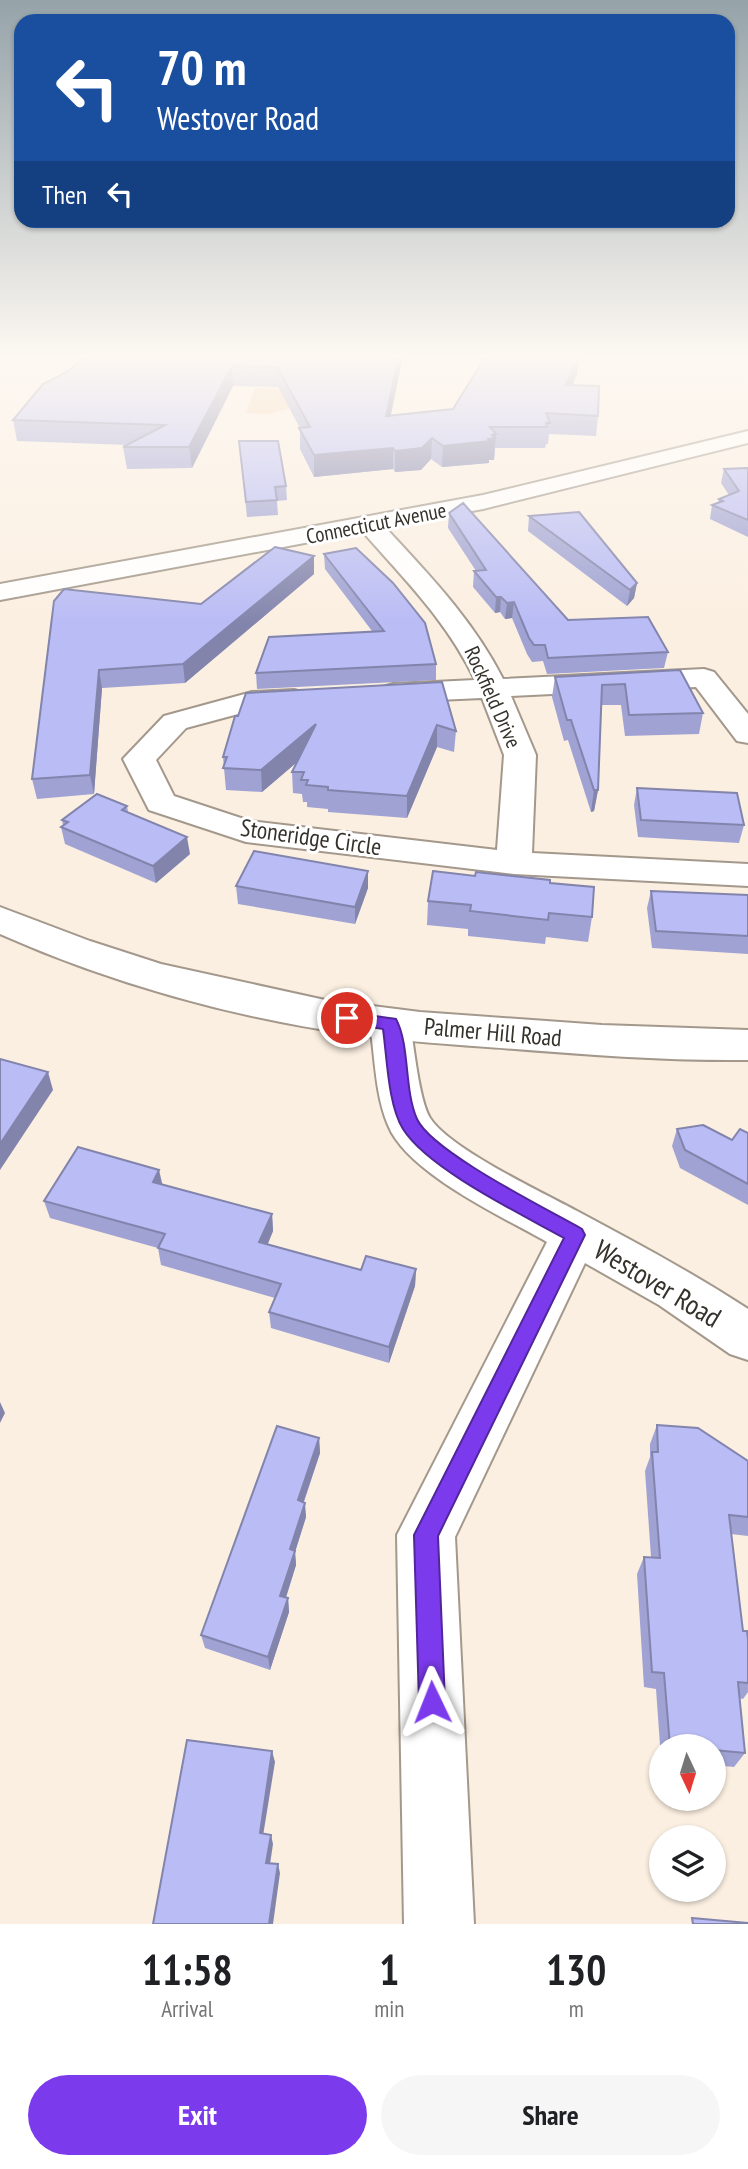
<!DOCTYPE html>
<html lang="en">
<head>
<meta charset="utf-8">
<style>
  body { margin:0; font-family:"PT Sans Narrow",sans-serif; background:#f6f6f6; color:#202124; height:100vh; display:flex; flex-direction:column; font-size:26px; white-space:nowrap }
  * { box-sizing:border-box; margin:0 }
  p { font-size:23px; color:#757577 }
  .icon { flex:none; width:38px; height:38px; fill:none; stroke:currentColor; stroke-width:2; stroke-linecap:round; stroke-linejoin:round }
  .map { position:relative; height:1924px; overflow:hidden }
  .sheet { display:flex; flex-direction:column; background:#fff; flex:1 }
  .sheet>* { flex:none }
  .banner { position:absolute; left:14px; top:14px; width:721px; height:214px; border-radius:21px; box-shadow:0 2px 5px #0004; background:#1a4fa0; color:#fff; overflow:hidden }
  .needle { width:46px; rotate:176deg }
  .buttons { position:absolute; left:649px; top:1734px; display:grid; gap:14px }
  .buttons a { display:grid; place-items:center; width:77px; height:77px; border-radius:50%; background:#fff; box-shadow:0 2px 5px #0004; font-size:35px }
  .pin { position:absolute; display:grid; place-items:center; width:60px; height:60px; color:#fff; margin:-30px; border:4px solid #fff; border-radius:50%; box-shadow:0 2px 7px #0007 }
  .me { position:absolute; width:77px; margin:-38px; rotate:358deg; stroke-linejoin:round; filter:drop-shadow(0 0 5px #0008) }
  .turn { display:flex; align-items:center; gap:24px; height:147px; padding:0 28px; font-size:32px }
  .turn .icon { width:91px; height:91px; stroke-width:2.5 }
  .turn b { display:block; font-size:49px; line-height:60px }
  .then { display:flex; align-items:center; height:66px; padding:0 28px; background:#0003; gap:14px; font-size:26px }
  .eta { display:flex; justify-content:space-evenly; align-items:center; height:119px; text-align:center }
  .eta b { font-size:42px; font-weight:800; line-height:49px }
  .cta { display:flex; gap:14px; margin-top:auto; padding:14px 28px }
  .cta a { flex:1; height:80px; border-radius:42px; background:#7c3aed; color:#fff; font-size:28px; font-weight:800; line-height:80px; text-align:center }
  .cta a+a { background:#f6f6f6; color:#202124 }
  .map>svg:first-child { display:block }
  .green { fill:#f1d0a7 }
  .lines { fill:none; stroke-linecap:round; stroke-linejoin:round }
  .minor-casing { stroke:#a3988b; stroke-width:4 }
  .major-casing { stroke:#a3988b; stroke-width:4 }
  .minor { fill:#fff; fill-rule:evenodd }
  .major { fill:#fff; fill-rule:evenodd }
  .wall { fill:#9fa2d3 }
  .shaded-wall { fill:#8284ac }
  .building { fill:#b9bcf5; stroke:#8284ac; stroke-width:2 }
  .route { fill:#7c3aed; stroke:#51269a; stroke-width:2 }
  .labels { text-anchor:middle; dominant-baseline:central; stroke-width:6; stroke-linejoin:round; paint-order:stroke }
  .far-street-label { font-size:21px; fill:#35312b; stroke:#fff }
  .street-label { font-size:24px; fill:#35312b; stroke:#fff }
  .near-street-label { font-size:28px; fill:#35312b; stroke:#fff }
</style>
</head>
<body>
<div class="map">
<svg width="748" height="1924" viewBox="0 0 748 1924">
  <rect width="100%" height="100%" fill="#fbefe1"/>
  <!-- green -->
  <polygon class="green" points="255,388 349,392 268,414 246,413"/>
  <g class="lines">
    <defs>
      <g id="minor">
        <path d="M 748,431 L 748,443 L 483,509 L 385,527 C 430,576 473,620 503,679 L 704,669 L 714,672 L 748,714 L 748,743 L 737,741 L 696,687 L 511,696 L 536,755 L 532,853 L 748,864 L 748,886 L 514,874 L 246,842 L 149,810 L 123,759 L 164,716 L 252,692 L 294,690 L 305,693 L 309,699 L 305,705 L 253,710 L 186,728 L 156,760 L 174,796 L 250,821 L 497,850 L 504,755 L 482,698 L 393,702 L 383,699 L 378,693 L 383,687 L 393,684 L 475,680 C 447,621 405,580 363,532 L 0,600 L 0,584 L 483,495 Z"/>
        <path d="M 390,1009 L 404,1014 L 410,1024 C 414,1046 419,1100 430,1118 C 450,1149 542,1192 577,1211 C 635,1242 693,1273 748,1309 L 748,1360 L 730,1354 L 659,1305 L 585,1263 L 455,1537 L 474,1924 L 404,1924 L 397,1535 L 547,1242 C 503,1217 407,1173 388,1125 C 375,1094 375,1057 370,1024 L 376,1014 Z"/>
      </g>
      <path id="major" d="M 0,907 L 90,941 L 161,964 L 325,1000 L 420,1012 L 602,1025 L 748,1030 L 748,1060 C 670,1061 593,1055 515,1049 C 460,1045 405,1042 351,1034 C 232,1017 110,983 0,934 Z"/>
    </defs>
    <!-- minor casing -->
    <use href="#minor" class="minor-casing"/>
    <!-- major casing -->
    <use href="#major" class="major-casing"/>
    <!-- minor -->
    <use href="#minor" class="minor"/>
    <!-- major -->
    <use href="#major" class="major"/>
  </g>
  <!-- wall -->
  <g class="wall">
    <polygon points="87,356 403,356 391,415 453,409 579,356 577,374 573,385 598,416 596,436 549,434 548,444 546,444 545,448 495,448 494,460 489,460 489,463 442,467 431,459 421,470 395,472 393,469 314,477 300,449 300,428 278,387 233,386 192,468 127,469 123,447 129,445 17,441 13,420 65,373"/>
    <polygon points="239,441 286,486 287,500 277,501 278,515 247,517"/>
    <polygon points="748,468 748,537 710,519 712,505 718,503 719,499 729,495 721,483 724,469"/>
    <polygon points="449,513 568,620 668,652 664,668 547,674 543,661 532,662 527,654 512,618 505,619 500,612 495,613 473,587 474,571 476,571 448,528"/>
    <polygon points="529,516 637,583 634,598 627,606 528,531"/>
    <polygon points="324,554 436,664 436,680 257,689 256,673 372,631 325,569"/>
    <polygon points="314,574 185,683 102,688 94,794 37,799 32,779 54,601 201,604"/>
    <polygon points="680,670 703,713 699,734 625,736 621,705 601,705 598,790 594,811 591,812 568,740 564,741 552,697 555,677"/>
    <polygon points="442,682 456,731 454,752 437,747 407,818 328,812 328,809 307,807 307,802 303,802 302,794 293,793 292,772 296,763 262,792 226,790 223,757 238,716"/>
    <polygon points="637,788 744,825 739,843 638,837 634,805"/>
    <polygon points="127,806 128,812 190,854 156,883 65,844 61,827 63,825 62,820"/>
    <polygon points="550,883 592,917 588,942 546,937 545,944 468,936 468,929 427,925 428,901"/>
    <polygon points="236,886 368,888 355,924 238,904"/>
    <polygon points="651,891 748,895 748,954 652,948 647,908"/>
    <polygon points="677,1129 732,1140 748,1133 748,1205 680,1168 672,1146"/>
    <polygon points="163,1185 272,1214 273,1231 268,1244 361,1270 416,1269 415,1286 389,1363 271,1328 269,1312 275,1298 161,1265 158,1248 50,1218 44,1201"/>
    <polygon points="657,1425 748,1461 748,1536 731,1534 743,1631 748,1640 748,1692 743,1699 739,1698 745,1753 734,1767 714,1765 714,1746 662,1746 661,1759 656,1689 644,1687 637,1574 644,1557 651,1557 645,1471 650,1457 650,1444"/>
    <polygon points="319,1438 320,1453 304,1502 306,1517 295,1552 296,1565 286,1598 288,1598 289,1612 270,1670 205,1648 201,1635"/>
  </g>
  <!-- shaded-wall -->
  <g class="shaded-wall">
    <polygon points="399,356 403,356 386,436 386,416"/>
    <polygon points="579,356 577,374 564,405 566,385"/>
    <polygon points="232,366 233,386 192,468 189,447"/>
    <polygon points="496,434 494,460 489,460 489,463 442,467 443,446 488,439 492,435"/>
    <polygon points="432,438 431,459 421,470 395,472 395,451"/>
    <polygon points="393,448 393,469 314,477 314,455"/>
    <polygon points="314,556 314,574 185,683 183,664"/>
    <polygon points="637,583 634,598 627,606 630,590"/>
    <polygon points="496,597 501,597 500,612 495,613"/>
    <polygon points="514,602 512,618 505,619 507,603"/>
    <polygon points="99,670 102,688 94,794 90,775"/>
    <polygon points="316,724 317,745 262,792 261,770"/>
    <polygon points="437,725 437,747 407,818 407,796"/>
    <polygon points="594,790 598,790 594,811 591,812"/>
    <polygon points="187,837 190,854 156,883 153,866"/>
    <polygon points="368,871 368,888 355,924 355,907"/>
    <polygon points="48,1072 53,1090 0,1170 0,1144"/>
    <polygon points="159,1170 163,1187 153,1182"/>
    <polygon points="272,1214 273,1231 261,1259 259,1242"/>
    <polygon points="416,1269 415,1286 389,1363 389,1347"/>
    <polygon points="0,1402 5,1413 0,1423"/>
    <polygon points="319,1438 320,1453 299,1515 298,1500"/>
    <polygon points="305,1503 306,1517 295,1552 296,1565 282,1609 280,1596 290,1549"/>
    <polygon points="288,1598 289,1612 270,1670 268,1657"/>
    <polygon points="272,1751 275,1762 262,1842 260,1833"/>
    <polygon points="271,1835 273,1844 269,1871 266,1863"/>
    <polygon points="278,1864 280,1873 273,1924 269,1924"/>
  </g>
  <!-- building -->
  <g class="building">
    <polygon points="87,356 399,356 386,416 453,409 486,356 579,356 566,385 599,386 598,416 546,413 550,423 546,423 547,427 490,427 496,434 492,435 495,438 488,439 490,441 443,446 432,438 422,448 395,451 393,448 314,455 299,428 310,427 277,367 232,366 189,447 123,447 165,425 13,420 43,384 65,373"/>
    <polygon points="239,441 278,441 286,486 275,487 277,500 246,502"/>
    <polygon points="748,468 748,520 712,505 723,501 719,499 739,491 724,469"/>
    <polygon points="463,503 568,620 648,617 668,652 548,658 545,645 534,645 529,638 514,602 507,603 501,597 496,597 474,571 486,570 449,513"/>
    <polygon points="579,512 637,583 630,590 529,516"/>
    <polygon points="275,547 314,556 183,664 99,670 90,775 32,779 54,601 64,589 201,604"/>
    <polygon points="356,548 393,583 425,623 436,664 256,673 269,637 384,631 324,554"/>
    <polygon points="680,670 703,713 629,715 625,684 602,685 598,790 594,790 571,720 567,720 555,677"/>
    <polygon points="442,682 456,731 437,725 407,796 328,790 328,787 306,785 308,780 301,780 304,772 292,772 316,724 261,770 223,768 227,757 223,757 235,716 238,716 246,693"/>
    <polygon points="637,788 737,793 744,825 641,820"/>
    <polygon points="97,794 127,806 122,810 187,837 153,866 61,827 68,822 62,820"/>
    <polygon points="254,851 368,871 355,907 236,886"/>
    <polygon points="433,871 475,876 476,872 550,880 550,883 594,887 592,917 549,913 548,920 470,911 471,905 428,901"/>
    <polygon points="651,891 748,895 748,936 656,931"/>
    <polygon points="0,1059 48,1072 0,1144"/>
    <polygon points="703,1125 732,1140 740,1129 748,1133 748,1184 685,1150 677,1129"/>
    <polygon points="78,1147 159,1170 153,1182 272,1214 259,1242 361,1270 366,1256 416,1269 389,1347 269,1312 281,1284 158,1248 165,1234 44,1201"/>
    <polygon points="657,1425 698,1428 748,1461 748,1517 729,1515 743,1631 747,1631 748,1640 748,1683 738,1682 745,1753 714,1750 714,1746 670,1746 664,1673 652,1672 644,1557 660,1558 652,1452 658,1452"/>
    <polygon points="277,1426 319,1438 298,1500 305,1503 290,1549 295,1551 280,1596 288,1598 268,1657 201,1635"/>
    <polygon points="187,1740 272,1751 260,1833 271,1835 266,1863 278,1864 269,1924 153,1924"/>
    <polygon points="692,1918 748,1923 748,1924 693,1924"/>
  </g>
  <!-- sky -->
  <linearGradient id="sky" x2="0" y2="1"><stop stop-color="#95a3a9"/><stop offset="0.57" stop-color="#fdf8f2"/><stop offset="1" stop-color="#fdf8f2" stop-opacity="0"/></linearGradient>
  <rect width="748" height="625" fill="url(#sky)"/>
  <!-- route -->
  <path class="route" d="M 347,1012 L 396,1019 C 410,1045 404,1090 417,1119 C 432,1152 547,1209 582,1229 L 585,1235 L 438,1536 L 445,1702 L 441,1711 L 432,1715 L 422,1711 L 419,1702 L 414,1535 L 564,1238 C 521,1214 428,1169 403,1129 C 388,1105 387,1057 383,1029 L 341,1022 L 339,1018 Z"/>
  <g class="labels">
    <!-- far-street labels -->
    <g class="far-street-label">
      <text transform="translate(376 523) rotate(-11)">Connecticut Avenue</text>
      <text transform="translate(493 697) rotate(66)">Rockfield Drive</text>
    </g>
    <!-- street labels -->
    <g class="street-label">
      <text transform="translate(311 837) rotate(8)">Stoneridge Circle</text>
      <text transform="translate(493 1032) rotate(5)">Palmer Hill Road</text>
    </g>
    <!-- near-street labels -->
    <g class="near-street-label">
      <text transform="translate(658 1283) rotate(31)">Westover Road</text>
    </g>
  </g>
</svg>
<div class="buttons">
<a><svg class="needle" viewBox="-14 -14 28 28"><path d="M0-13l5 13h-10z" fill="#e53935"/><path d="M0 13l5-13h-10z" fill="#757577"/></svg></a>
<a><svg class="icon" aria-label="layers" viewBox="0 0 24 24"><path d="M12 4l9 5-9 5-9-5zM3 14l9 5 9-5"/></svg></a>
</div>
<div class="pin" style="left:347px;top:1018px;background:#d93025"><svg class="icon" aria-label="arrive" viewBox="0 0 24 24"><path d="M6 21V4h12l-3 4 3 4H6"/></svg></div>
<svg class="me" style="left:432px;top:1702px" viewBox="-20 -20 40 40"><path d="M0-17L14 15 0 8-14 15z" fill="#7c3aed" stroke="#fff" stroke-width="4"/></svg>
<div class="banner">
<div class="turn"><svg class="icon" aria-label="left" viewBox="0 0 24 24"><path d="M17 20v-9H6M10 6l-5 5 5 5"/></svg><div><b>70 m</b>Westover Road</div></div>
<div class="then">Then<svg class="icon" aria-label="left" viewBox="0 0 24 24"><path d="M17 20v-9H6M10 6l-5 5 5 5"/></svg></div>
</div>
</div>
<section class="sheet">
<div class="eta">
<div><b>11:58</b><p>Arrival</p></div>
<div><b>1</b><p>min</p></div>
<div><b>130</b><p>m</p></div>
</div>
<div class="cta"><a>Exit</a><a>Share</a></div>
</section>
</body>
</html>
